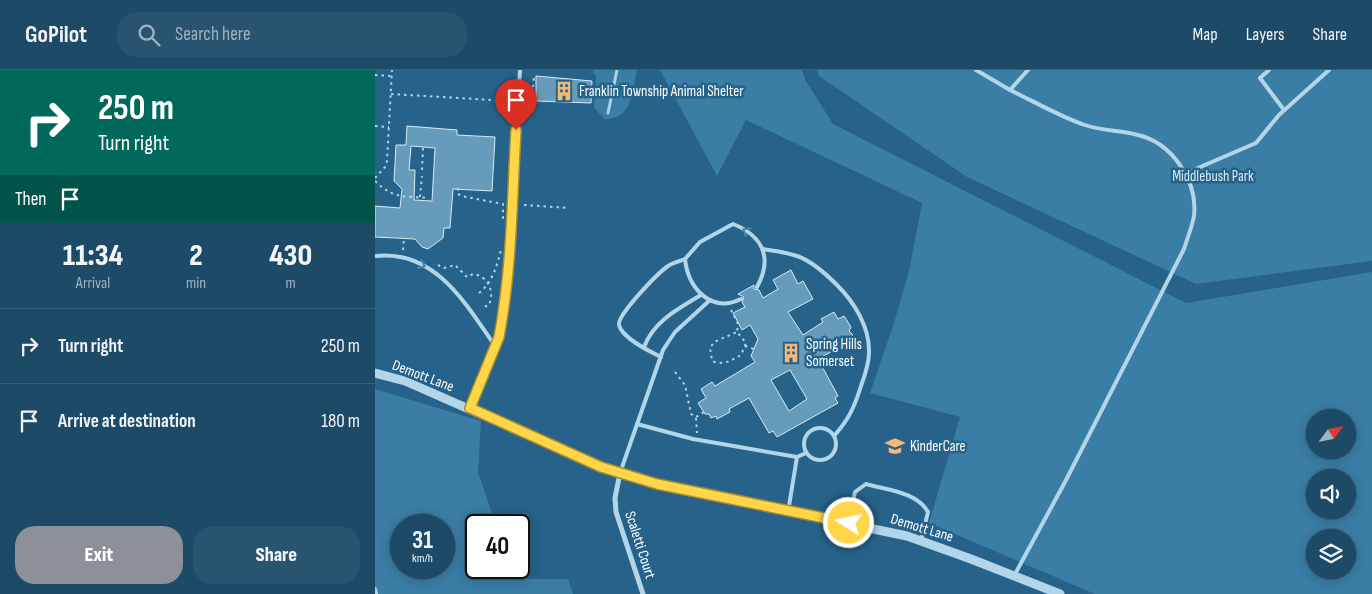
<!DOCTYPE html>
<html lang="en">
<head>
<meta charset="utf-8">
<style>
  body { margin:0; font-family:"Sofia Sans Condensed",sans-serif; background:#295470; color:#f1f3f6; height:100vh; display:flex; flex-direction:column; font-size:19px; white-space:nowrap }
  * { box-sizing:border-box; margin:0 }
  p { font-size:16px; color:#a0b3c0 }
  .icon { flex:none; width:28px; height:28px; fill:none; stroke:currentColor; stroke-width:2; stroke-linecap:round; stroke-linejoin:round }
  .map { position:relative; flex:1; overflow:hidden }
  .panel { display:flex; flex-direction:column; background:#1c4a67; width:375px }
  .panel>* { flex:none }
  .banner { background:#00695c; color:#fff; overflow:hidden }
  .needle { width:32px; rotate:57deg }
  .controls { position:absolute; left:931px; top:339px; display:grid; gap:10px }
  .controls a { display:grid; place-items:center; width:50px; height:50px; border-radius:50%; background:#1c4a67; box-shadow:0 2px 12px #0003,0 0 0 1px #3a627b; font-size:25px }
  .speed { position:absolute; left:15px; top:444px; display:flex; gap:10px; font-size:25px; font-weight:700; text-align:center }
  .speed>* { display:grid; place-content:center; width:65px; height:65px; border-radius:50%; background:#1c4a67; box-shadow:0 2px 12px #0003,0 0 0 1px #3a627b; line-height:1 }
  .speed small { font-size:12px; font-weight:400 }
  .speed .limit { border:2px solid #111; border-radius:8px; background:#fff; color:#111 }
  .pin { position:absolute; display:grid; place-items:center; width:42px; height:42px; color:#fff; margin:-51px -21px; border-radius:50% 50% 50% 0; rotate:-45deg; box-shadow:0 0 5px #0007 }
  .pin .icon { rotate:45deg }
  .me { position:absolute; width:55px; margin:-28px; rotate:280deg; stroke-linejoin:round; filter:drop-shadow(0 0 4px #0008) }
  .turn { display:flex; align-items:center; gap:18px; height:105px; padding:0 15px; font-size:22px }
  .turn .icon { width:65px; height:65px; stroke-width:2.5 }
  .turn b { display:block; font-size:35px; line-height:42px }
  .then { display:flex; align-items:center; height:48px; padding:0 15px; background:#0003; gap:10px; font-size:19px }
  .eta { display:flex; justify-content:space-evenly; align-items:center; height:85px; text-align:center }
  .eta b { font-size:30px; font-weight:800; line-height:35px }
  .primary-button { display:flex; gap:10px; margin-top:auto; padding:10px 15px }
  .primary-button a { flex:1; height:58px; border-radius:20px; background:#8c9099; color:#fff; font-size:20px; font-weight:800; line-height:58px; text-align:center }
  .primary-button a+a { background:#295470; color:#f1f3f6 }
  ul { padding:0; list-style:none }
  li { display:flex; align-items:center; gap:15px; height:75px; padding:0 15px; border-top:1px solid #3a627b }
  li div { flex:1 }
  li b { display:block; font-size:19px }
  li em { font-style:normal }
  header { display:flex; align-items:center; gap:30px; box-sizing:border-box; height:70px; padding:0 25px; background:#1c4a67; border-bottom:1px solid #3a627b }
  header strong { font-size:24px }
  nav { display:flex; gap:28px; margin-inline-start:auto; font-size:18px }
  .search { width:350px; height:45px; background:#295470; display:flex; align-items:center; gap:12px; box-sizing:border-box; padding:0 18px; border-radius:20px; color:#a0b3c0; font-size:19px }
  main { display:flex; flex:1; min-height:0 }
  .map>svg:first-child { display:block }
  .green { fill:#3a7da5; fill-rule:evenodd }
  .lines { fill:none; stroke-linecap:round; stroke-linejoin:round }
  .stream { stroke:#a7d2ea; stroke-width:3 }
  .building { fill:#669bbb; stroke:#d6ebf7; fill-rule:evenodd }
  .path { stroke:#b2d5e9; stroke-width:2; stroke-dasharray:2.5 4; stroke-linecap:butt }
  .service { stroke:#b2d5e9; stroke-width:4 }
  .minor { stroke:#b2d5e9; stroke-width:5 }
  .tertiary { stroke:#b2d5e9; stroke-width:9 }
  .oneway { stroke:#5084a6 }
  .route-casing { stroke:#a68a30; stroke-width:12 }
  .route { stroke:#ffd54a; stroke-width:9 }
  .labels { text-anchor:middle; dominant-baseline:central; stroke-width:5; stroke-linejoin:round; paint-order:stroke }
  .poi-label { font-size:15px; fill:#fff; stroke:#266289; text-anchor:start }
  .park-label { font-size:15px; fill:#d6ebf7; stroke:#266289 }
  .street-label { font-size:15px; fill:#fff; stroke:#266289 }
</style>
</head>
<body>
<header>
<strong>GoPilot</strong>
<div class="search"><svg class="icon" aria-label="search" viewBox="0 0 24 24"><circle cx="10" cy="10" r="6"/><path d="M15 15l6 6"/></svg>Search here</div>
<nav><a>Map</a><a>Layers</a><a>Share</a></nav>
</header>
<main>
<section class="panel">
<div class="banner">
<div class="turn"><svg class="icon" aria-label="right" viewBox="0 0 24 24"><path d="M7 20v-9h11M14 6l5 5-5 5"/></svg><div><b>250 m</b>Turn right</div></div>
<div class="then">Then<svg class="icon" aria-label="arrive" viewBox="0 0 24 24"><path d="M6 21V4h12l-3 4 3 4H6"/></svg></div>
</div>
<div class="eta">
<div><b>11:34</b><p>Arrival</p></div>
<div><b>2</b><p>min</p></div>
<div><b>430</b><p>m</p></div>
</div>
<ul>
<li><svg class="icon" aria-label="right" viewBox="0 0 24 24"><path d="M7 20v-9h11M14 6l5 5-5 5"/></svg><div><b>Turn right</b></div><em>250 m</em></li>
<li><svg class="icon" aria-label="arrive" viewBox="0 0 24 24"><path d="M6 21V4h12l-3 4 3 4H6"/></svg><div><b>Arrive at destination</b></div><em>180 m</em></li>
</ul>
<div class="primary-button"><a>Exit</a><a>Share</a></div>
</section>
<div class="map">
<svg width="997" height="524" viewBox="0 0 997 524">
  <rect width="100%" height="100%" fill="#266289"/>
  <!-- green -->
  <g class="green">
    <path d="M 218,0 L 262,0 C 257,22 258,49 230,49 L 219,38 L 221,5 L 218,4 Z"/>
    <path d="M 285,0 L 427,0 L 431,11 L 458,54 L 811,233 L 997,202 L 997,524 L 720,524 L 554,453 L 585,347 L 495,323 L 519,253 L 534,201 L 547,133 L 371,50 L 342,106 ZM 940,348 L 972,348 L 972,380 L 940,380 ZM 940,408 L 972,408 L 972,440 L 940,440 ZM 940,468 L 972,468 L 972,500 L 940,500 Z"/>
    <polygon points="442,0 997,0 997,191 821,214 592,107 444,6"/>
    <path d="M 0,319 L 106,351 L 103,402 L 121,455 L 101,455 L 101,498 L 135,498 L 139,509 L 193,509 L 198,524 L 0,524 ZM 26,455 L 69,455 L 69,498 L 26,498 Z"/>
  </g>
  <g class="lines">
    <!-- stream -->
    <polyline class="stream" points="233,43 242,0"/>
  </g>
  <!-- building -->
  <g class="building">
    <polygon points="161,6 217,11 216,33 161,31"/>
    <path d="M 32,56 L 82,60 L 82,65 L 120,67 L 117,121 L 78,119 L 75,158 L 69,158 L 68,168 L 53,179 L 47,177 L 40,169 L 0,167 L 0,136 L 25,138 L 27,119 L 19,111 L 21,75 L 31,75 ZM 36,76 L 60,78 L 57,131 L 39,130 L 40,100 L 34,100 Z"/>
    <path d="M 416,200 L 423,214 L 428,211 L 438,229 L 413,242 L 428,265 L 448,252 L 446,249 L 459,242 L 463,249 L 469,246 L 476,257 L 474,261 L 478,265 L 474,268 L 478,273 L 466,280 L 463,278 L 443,289 L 463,326 L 460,328 L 463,333 L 402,367 L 398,361 L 394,363 L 374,328 L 354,339 L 355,342 L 342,349 L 341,346 L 336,348 L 334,344 L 330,344 L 323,333 L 331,328 L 326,319 L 337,312 L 340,316 L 380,292 L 376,286 L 383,269 L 375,255 L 367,260 L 358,243 L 370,237 L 367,232 L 369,227 L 363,224 L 379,215 L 379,219 L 384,220 L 388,228 L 403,219 L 398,210 ZM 415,300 L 432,329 L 414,341 L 396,310 Z"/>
  </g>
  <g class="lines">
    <!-- path -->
    <g class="path">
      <polyline points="0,5 17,6"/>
      <polyline points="16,24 134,31"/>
      <polyline points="157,30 159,6"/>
      <polyline points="0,56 14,57"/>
      <polyline points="47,100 48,77"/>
      <polyline points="0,108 10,97 12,91 17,0"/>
      <path d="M 0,111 C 19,129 28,126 53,128"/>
      <polyline points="83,118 82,123 86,126 128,134 128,151"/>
      <polyline points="45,127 47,106"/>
      <polyline points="149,135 194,138"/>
      <polyline points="28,180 29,168"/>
      <path d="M 63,195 L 69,198 L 80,195 L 92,207 L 98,204 C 113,206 120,221 114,235 L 109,237"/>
      <path d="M 104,223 C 117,213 122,196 126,180"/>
      <path d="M 356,240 L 363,254 L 362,262 L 371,273 L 366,285 C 357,290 348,296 337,291 L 335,278 L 339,272 L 362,262"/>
      <polyline points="370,276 379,279"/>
      <polyline points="300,302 310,315 316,344 321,347 329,342"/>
      <polyline points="321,348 322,363"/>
    </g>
    <!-- service -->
    <g class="service">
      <polyline points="601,0 635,20"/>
      <polyline points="894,0 885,8 909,40"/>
      <polyline points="809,104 881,73 904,45 954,0"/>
      <path d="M 388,179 C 399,181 411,182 422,186 C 437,191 451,204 462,215 C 479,232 495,257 494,283 C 494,294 490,305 486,316 C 479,338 474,349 459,366"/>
      <path d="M 0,186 C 60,179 91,234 120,276"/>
      <path d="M 366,229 C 335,244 313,217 310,189 L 325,172 L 358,154 C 388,166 398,188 382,217"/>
      <path d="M 269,277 C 279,251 303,239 326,225"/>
      <path d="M 286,287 C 274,281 247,268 244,255 C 242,245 283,203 293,196 C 297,193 305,191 310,189"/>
      <polyline points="95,338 124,267 134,182 145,0"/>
      <polyline points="262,354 318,369 422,387 431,383"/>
      <circle cx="445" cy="374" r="16"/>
      <polyline points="245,403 288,280 300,262 335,230"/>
      <polyline points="413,442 422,387"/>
      <path d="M 474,453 L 480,422 L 491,414 C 512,420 542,422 553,442 L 546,471"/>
      <path d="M 639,506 L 690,412 L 809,179 C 812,169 817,157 819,146 C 823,111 797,73 763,65 C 744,60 725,61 707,54 C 682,45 658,31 635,20 L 653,0"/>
      <polyline points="0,519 1,524"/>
    </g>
    <!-- minor -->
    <polyline class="minor" points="245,403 240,428 241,442 268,524"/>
    <!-- tertiary -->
    <polyline class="tertiary" points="0,303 30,311 226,397 282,414 532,466 596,489 685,524"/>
  </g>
  <!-- one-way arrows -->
  <defs><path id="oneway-chevron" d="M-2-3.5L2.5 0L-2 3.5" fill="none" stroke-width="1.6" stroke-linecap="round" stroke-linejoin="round" transform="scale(1.25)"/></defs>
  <g class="oneway">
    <use href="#oneway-chevron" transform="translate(371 161) rotate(-148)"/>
    <use href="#oneway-chevron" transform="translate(47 195) rotate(24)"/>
  </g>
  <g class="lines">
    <defs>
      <path id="route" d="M 141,60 C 137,128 137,199 124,267 L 95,338 L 226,397 L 282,414 L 474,453"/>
    </defs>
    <!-- route casing -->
    <use href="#route" class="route-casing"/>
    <!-- route -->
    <use href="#route" class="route"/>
  </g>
  <!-- icons -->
  <defs>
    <symbol id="building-bare" viewBox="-9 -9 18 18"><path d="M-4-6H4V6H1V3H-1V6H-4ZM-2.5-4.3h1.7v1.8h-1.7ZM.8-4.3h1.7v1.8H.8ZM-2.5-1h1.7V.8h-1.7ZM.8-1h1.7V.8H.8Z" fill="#f3b977" stroke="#266289" stroke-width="2.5" paint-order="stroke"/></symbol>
    <symbol id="school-bare" viewBox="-9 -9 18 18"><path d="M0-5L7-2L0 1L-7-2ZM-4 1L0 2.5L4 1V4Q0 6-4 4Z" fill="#f3b977" stroke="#266289" stroke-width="2.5" paint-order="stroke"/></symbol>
  </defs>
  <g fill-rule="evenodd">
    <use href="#building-bare" x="175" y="7" width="28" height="28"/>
    <use href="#building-bare" x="402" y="269" width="28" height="28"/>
    <use href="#school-bare" x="506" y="362" width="28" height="28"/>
  </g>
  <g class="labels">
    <!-- poi labels -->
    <g class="poi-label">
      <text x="204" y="21">Franklin Township Animal Shelter</text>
      <text x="431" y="274">Spring Hills<tspan x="431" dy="17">Somerset</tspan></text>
      <text x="535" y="376">KinderCare</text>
    </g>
    <!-- park labels -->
    <g class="park-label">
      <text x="838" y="106">Middlebush Park</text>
    </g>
    <!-- street labels -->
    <g class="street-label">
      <text transform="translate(48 306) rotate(21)">Demott Lane</text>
      <text transform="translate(547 458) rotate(17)">Demott Lane</text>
      <text transform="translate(265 475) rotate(72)">Scaletti Court</text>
    </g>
  </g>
</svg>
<div class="controls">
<a><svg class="needle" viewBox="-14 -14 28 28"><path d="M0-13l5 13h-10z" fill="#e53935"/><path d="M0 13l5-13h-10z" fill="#a0b3c0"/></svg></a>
<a><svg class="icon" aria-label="sound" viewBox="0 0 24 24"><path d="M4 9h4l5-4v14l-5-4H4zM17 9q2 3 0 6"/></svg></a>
<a><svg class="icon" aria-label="layers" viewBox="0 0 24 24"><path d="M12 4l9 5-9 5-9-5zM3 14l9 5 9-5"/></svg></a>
</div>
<div class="speed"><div>31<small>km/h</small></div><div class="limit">40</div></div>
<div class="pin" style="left:141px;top:60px;background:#d93025"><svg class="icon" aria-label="arrive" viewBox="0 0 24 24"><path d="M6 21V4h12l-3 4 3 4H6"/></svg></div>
<svg class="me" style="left:474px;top:453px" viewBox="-20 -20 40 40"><circle r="17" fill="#ffd54a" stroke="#fff" stroke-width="3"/><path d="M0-11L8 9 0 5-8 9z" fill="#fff"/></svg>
</div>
</main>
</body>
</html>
